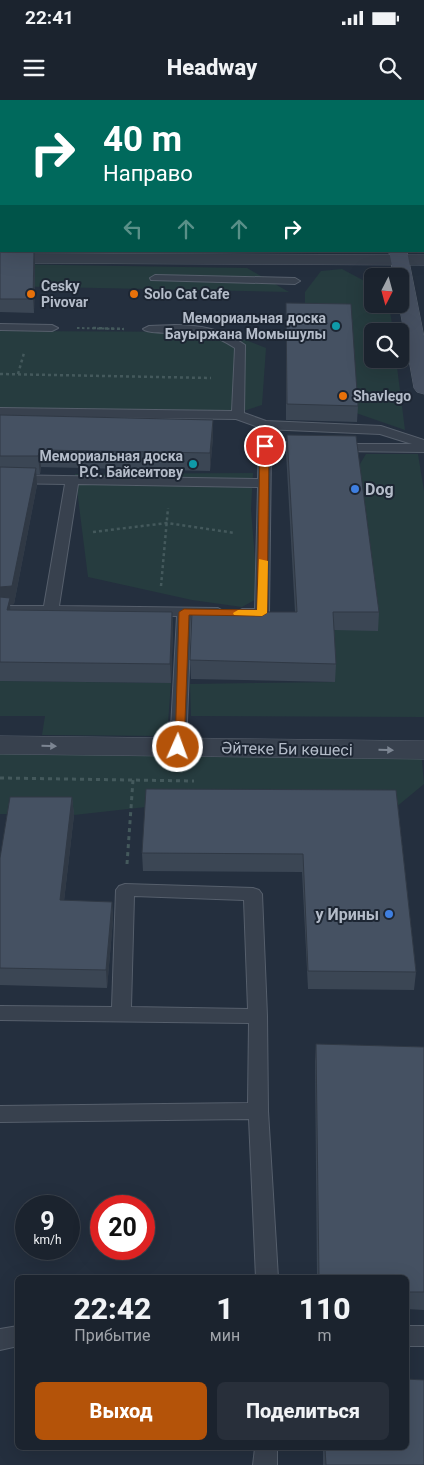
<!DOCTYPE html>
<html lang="ru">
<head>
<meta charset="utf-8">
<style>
  body { margin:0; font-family:Roboto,sans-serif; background:#282f3a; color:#f1f3f6; height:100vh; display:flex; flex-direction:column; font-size:19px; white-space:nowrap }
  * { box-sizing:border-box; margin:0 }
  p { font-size:16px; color:#a0a4aa }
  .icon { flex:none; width:28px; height:28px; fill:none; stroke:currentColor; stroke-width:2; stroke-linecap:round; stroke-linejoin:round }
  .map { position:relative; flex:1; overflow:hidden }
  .sheet { position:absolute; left:15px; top:1175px; width:394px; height:175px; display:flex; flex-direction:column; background:#1b232e; border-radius:8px; box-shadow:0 5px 20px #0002,0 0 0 1px #39404a }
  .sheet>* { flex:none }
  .hud { position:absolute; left:0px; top:0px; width:425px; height:152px; box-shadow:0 5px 20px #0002,0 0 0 1px #39404a; background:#00695c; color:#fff; overflow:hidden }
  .needle { width:32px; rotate:186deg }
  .tools { position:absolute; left:364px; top:168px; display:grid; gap:10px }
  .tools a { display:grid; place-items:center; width:45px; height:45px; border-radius:8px; background:#1b232e; box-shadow:0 5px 20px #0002,0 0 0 1px #39404a; font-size:25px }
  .speed { position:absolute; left:15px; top:1095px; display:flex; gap:10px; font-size:25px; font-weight:700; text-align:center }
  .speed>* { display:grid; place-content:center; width:65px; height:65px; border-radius:50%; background:#1b232e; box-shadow:0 5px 20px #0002,0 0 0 1px #39404a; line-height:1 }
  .speed small { font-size:12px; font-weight:400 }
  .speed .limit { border:8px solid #d22; background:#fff; color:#111 }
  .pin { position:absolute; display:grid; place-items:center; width:42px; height:42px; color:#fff; margin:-21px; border:2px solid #fff; border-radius:50%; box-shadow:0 1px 5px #0007 }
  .me { position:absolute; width:55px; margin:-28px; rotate:2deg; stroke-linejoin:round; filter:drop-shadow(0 0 4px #0008) }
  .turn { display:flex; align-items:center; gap:18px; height:105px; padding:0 20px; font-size:22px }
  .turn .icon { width:65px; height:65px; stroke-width:2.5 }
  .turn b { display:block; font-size:35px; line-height:42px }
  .lanes { display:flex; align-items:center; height:48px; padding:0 20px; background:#0003; justify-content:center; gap:25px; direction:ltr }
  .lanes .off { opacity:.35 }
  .eta { display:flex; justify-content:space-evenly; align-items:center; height:85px; text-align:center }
  .eta b { font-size:30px; font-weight:800; line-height:35px }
  .primary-button { display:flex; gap:10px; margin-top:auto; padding:10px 20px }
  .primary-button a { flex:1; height:58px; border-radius:8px; background:#b45309; color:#fff; font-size:20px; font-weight:800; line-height:58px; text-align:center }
  .primary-button a+a { background:#282f3a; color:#f1f3f6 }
  .status { display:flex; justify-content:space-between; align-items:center; height:35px; padding:0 25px; background:#1b232e; direction:ltr }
  .status svg { height:14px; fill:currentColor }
  header { display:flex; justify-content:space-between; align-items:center; height:65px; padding:0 20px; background:#1b232e; font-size:22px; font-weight:800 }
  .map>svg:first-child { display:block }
  .green { fill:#263c3f }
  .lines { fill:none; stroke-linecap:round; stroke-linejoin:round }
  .stream { stroke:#394c67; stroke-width:12 }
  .service-casing { stroke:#565f6c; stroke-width:2 }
  .minor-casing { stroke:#565f6c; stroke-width:1 }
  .tertiary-casing { stroke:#565f6c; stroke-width:1 }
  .secondary-casing { stroke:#565f6c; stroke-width:1 }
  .path-far2 { stroke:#44595c; stroke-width:2; stroke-dasharray:2.5 2.5; stroke-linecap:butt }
  .path-far1 { stroke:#44595c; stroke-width:2.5; stroke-dasharray:3 3; stroke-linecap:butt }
  .path { stroke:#44595c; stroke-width:3; stroke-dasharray:4 4; stroke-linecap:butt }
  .service { fill:#38414e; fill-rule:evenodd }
  .minor { fill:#38414e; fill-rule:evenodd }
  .tertiary { fill:#38414e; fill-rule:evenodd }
  .secondary { fill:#465061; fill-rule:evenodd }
  .wall { fill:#3b4654 }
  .shaded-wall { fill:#303945 }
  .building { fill:#455162; stroke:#303945 }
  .oneway { fill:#7c8592 }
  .route { fill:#b45309; stroke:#753606 }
  .slow { fill:#f59e0b }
  .food-dot { fill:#e8710a; stroke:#1d2633; stroke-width:2 }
  .culture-dot { fill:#0f9aa8; stroke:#1d2633; stroke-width:2 }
  .shop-dot { fill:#3f7fe0; stroke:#1d2633; stroke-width:2 }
  .labels { text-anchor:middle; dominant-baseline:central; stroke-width:4; stroke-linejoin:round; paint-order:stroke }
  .far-poi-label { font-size:14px; font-weight:bold; fill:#b4bcc9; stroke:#1d2633; text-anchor:start }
  .poi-label { font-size:16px; font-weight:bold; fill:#b4bcc9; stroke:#1d2633; text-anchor:start }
  .street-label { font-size:16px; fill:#b4bcc9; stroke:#1d2633 }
</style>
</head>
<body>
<div class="status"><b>22:41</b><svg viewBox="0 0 49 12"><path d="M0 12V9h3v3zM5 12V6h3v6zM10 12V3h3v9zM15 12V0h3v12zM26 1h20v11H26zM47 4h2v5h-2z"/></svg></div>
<header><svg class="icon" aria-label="menu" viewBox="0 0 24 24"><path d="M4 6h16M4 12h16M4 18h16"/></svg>Headway<svg class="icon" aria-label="search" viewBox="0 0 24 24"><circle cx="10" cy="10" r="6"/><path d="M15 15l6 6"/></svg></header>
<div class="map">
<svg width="424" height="1365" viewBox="0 0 424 1365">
  <rect width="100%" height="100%" fill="#242f3e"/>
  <!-- green -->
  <g class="green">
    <polygon points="0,164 247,168 289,192 0,186"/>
    <polygon points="342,169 372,185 372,204 389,204 393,231 372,231 372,259 396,259 405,330 356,313 305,219 305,192 321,171"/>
    <polygon points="0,231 225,232 266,248 262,305 218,319 0,317"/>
    <polygon points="366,354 418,354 424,391 424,617 191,616 190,584 335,582 332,539 357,369"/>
    <polygon points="253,373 251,409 258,498 242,507 192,500 88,477 75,374"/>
    <polygon points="0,581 171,583 167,636 42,635 45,616 0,616"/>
    <polygon points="0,646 421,650 424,684 395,708 146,707 74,715 0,714"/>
  </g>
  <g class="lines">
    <!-- stream -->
    <polyline class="stream" points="424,78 424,79"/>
    <defs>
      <g id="service">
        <rect x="51" y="0" width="8" height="1"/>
        <polygon points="155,175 295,178 300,181 295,184 151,180 150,178"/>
        <polygon points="0,224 52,225 58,228 52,231 0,230"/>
        <path d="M 174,225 C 200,225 223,229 245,245 L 244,313 L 266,321 L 381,326 L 424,340 L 424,352 L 336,351 L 332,350 L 330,347 L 332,344 L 412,344 L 380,334 L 264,329 L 236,319 L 0,316 L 0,308 L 232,311 L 235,248 C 226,242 217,237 206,234 C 193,231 150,236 143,229 L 149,226 Z"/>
        <path d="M 265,342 L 309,343 L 315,347 L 309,351 L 271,350 L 269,513 C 263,520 241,520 235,513 L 242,509 L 255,509 L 258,387 L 78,384 L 59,506 L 218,508 L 225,512 L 218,516 L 191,516 L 186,647 L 184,651 L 172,651 L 170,647 L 177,516 L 0,514 L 0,506 L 44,506 L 65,384 L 0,383 L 0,375 L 258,379 L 259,346 Z"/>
        <path d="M 125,784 L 253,788 L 259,790 L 262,794 L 267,916 L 268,1011 L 278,1178 L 256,1178 L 249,1019 L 0,1022 L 0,1006 L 248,1003 L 249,923 L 0,920 L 0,906 L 112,907 L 116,790 L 119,786 ZM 134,796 L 244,800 L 248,909 L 131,907 Z"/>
        <polygon points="18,1226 18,1246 0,1250 0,1229"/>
        <rect x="406" y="1226" width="18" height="20"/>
        <polygon points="255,1348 277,1348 277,1365 253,1365"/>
      </g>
      <polygon id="minor" points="0,636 424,641 424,659 0,654"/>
      <polygon id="tertiary" points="0,153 424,155 424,165 0,163"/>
      <g id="secondary">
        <polygon points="372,0 388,0 388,1 373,1"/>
        <polygon points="389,151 407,151 424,237 424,294 417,292 414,288 399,204 400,176 394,176"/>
      </g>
    </defs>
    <!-- service casing -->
    <use href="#service" class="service-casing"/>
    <!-- minor casing -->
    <use href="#minor" class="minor-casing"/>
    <!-- tertiary casing -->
    <use href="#tertiary" class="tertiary-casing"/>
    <!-- secondary casing -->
    <use href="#secondary" class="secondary-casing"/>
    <!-- path-far2 -->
    <polyline class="path-far2" points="77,228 124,229"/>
    <!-- path-far1 -->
    <g class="path-far1">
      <polyline points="93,228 124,229"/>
      <polyline points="0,274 211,278"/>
      <polyline points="18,274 24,253"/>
      <polyline points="93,432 167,423 235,433"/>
      <polyline points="161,486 168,408"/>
    </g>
    <!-- path -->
    <g class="path">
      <polyline points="0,678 194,681"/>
      <polyline points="127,764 133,680"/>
    </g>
    <!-- service -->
    <use href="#service" class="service"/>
    <!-- minor -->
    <use href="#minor" class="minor"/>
    <!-- tertiary -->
    <use href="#tertiary" class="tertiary"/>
    <!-- secondary -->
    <use href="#secondary" class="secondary"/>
  </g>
  <!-- wall -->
  <g class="wall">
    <polygon points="0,0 25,0 25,1 1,1 1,80 0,84"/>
    <rect x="93" y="0" width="223" height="1"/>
    <rect x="0" y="91" width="1" height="60"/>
    <polygon points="0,152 34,152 35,165 34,213 0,212"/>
    <polygon points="286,203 358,306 357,322 286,320"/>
    <polygon points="0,315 213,320 213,337 210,371 41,367 40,374 36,374 37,385 14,504 10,505 11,511 172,512 173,530 171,583 0,581"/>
    <polygon points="287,335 379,512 378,531 334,530 336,564 335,582 191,579 190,560 295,512 286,352"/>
    <polygon points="396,690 416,872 414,890 308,889 302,772 143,771 142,753"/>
    <polygon points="72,697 74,715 64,801 112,802 113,820 107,888 0,885 0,758"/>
    <polygon points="316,944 424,947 424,1210 406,1209 406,1178 317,1178 315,962"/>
    <polygon points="323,1348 406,1348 424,1365 323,1365"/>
  </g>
  <!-- shaded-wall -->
  <g class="shaded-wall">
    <polygon points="1,64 1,80 0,84 0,68"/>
    <polygon points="34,152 35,165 34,213 33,199"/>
    <polygon points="213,320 213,337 210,371 210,353"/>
    <polygon points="40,350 41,367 40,374 38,356"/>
    <polygon points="36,368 37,385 14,504 10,505 11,516 0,506 0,487"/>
    <polygon points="172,512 173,530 171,583 170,564"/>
    <polygon points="72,697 74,715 62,818 60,800"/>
    <polygon points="112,802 113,820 107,888 106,870"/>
  </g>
  <!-- building -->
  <g class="building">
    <polygon points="0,0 21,0 21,1 1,1 1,12 0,11"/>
    <rect x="102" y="0" width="214" height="1"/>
    <polygon points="0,19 1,19 1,64 0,68"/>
    <rect x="0" y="91" width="1" height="47"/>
    <polygon points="0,152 34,152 33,199 0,199"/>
    <polygon points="286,203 351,204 358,306 287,304"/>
    <polygon points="0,315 213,320 210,353 40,350 38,356 0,356"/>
    <polygon points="287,335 356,336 379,512 333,512 336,564 190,560 192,512 297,512"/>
    <polygon points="0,367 36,368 12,486 0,487"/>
    <polygon points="0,497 10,498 7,510 172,512 170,564 0,562"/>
    <polygon points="146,689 396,690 416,872 308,871 303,754 142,753"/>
    <polygon points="10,697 72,697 60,800 112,802 106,870 0,868 0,758"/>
    <polygon points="316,944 424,947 424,1192 406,1192 406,1178 319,1178"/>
    <polygon points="406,1279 424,1280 424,1365 326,1365 325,1348 406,1348"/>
  </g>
  <!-- one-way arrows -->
  <defs><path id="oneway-solid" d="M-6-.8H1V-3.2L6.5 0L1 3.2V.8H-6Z" transform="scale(1.25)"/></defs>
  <g class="oneway">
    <use href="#oneway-solid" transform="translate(49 646) rotate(1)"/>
    <use href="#oneway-solid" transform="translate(386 650) rotate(1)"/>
  </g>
  <!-- route -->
  <polygon class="route" points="265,343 269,346 267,513 262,516 189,515 184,647 178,651 175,650 179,512 184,509 257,510 260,346"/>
  <!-- slow -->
  <polygon class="slow" points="259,459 268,461 267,513 262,516 234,515 233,513 238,510 257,510"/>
  <!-- markers -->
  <g class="food-dot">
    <circle cx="31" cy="194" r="5"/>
    <circle cx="134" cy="194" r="5"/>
    <circle cx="343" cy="296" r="5"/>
  </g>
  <g class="culture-dot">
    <circle cx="336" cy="226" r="5"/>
    <circle cx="193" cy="364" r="5"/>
  </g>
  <g class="shop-dot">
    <circle cx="355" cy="389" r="5"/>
    <circle cx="389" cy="814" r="5"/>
  </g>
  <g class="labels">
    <!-- far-poi labels -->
    <g class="far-poi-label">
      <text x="41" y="186">Cesky<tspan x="41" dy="16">Pivovar</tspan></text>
      <text x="144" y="194">Solo Cat Cafe</text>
      <text x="326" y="218" text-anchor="end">Мемориальная доска<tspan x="326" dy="16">Бауыржана Момышулы</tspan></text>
      <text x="353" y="296">Shavlego</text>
      <text x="183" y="356" text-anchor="end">Мемориальная доска<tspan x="183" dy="16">Р.С. Байсеитову</tspan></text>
    </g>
    <!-- poi labels -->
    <g class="poi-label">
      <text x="365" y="389">Dog</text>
      <text x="379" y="814" text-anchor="end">у Ирины</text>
    </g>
    <!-- street labels -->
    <g class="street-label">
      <text transform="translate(287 649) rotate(1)">Әйтеке Би көшесі</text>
    </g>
  </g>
</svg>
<div class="tools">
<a><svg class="needle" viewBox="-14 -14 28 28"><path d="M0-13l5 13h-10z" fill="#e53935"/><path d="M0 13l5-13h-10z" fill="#a0a4aa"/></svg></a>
<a><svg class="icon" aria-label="search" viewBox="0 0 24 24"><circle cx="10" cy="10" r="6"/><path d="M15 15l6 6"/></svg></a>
</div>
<div class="speed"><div>9<small>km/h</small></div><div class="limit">20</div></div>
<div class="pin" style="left:265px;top:346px;background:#d93025"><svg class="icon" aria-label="arrive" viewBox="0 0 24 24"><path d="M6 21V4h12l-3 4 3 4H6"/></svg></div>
<svg class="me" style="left:178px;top:647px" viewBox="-20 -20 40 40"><circle r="17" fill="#b45309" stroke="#fff" stroke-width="3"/><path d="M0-11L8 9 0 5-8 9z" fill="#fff"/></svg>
<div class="hud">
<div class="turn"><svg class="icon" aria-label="right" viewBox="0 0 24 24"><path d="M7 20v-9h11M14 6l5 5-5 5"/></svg><div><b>40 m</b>Направо</div></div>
<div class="lanes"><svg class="icon off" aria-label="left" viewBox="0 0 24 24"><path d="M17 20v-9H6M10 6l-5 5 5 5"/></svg><svg class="icon off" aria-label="ahead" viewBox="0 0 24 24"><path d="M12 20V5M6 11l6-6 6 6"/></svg><svg class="icon off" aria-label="ahead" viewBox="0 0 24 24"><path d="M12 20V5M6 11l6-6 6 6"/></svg><svg class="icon" aria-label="right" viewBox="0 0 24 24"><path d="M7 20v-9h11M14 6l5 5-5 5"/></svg></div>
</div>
<section class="sheet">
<div class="eta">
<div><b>22:42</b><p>Прибытие</p></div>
<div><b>1</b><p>мин</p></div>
<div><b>110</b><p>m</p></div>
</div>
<div class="primary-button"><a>Выход</a><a>Поделиться</a></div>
</section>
</div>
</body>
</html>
